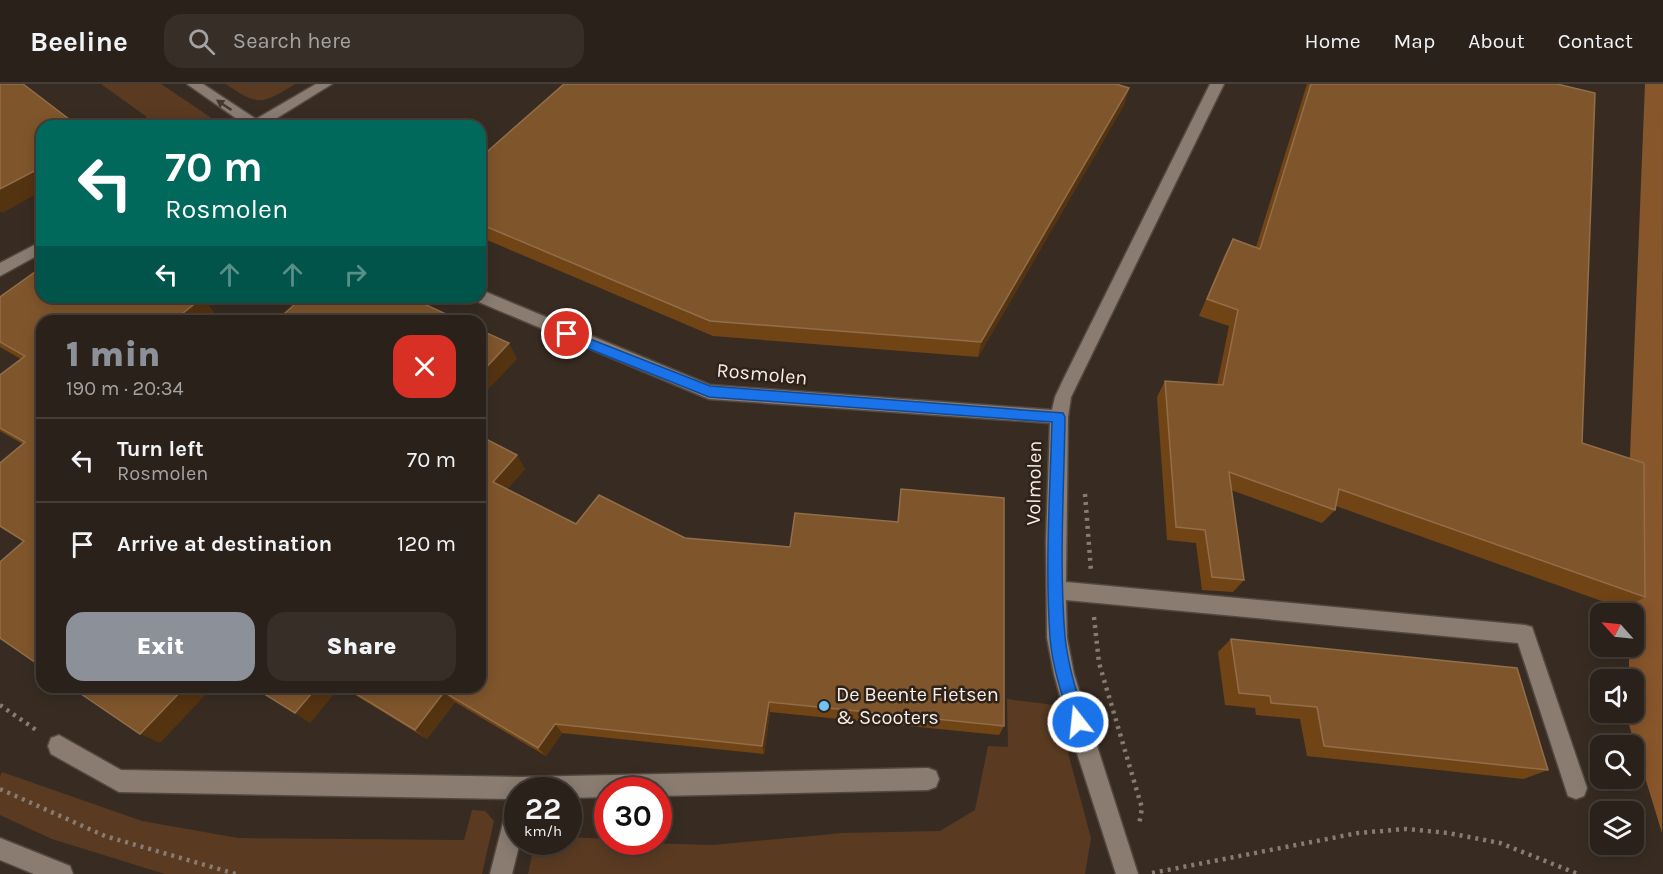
<!DOCTYPE html>
<html lang="en">
<head>
<meta charset="utf-8">
<style>
  body { margin:0; font-family:Karla,sans-serif; background:#362e27; color:#f1f3f6; height:100vh; display:flex; flex-direction:column; font-size:22px; white-space:nowrap }
  * { box-sizing:border-box; margin:0 }
  p { font-size:20px; color:#a5a3a2 }
  .icon { flex:none; width:33px; height:33px; fill:none; stroke:currentColor; stroke-width:2; stroke-linecap:round; stroke-linejoin:round }
  .map { position:relative; flex:1; overflow:hidden }
  .drawer { position:absolute; left:36px; top:231px; width:450px; height:378px; display:flex; flex-direction:column; background:#2a211a; border-radius:18px; box-shadow:0 3px 15px #0003,0 0 0 2px #463e39 }
  .drawer>* { flex:none }
  .guide { position:absolute; left:36px; top:36px; width:450px; height:183px; border-radius:18px; box-shadow:0 3px 15px #0003,0 0 0 2px #463e39; background:#00695c; color:#fff; overflow:hidden }
  .needle { width:39px; rotate:297deg }
  .fabs { position:absolute; left:1590px; top:519px; display:grid; gap:12px }
  .fabs a { display:grid; place-items:center; width:54px; height:54px; border-radius:12px; background:#2a211a; box-shadow:0 3px 15px #0003,0 0 0 2px #463e39; font-size:30px }
  .speed { position:absolute; left:504px; top:693px; display:flex; gap:12px; font-size:30px; font-weight:700; text-align:center }
  .speed>* { display:grid; place-content:center; width:78px; height:78px; border-radius:50%; background:#2a211a; box-shadow:0 3px 15px #0003,0 0 0 2px #463e39; line-height:1 }
  .speed small { font-size:15px; font-weight:400 }
  .speed .limit { border:9px solid #d22; background:#fff; color:#111 }
  .pin { position:absolute; display:grid; place-items:center; width:51px; height:51px; color:#fff; margin:-26px; border:3px solid #fff; border-radius:50%; box-shadow:0 2px 6px #0007 }
  .me { position:absolute; width:66px; margin:-33px; rotate:344deg; stroke-linejoin:round; filter:drop-shadow(0 0 4px #0008) }
  .turn { display:flex; align-items:center; gap:21px; height:126px; padding:0 30px; font-size:27px }
  .turn .icon { width:78px; height:78px; stroke-width:2.5 }
  .turn b { display:block; font-size:42px; line-height:51px }
  .lanes { display:flex; align-items:center; height:57px; padding:0 30px; background:#0003; justify-content:center; gap:30px; direction:ltr }
  .lanes .off { opacity:.35 }
  .round { display:grid; place-items:center; flex:none; width:63px; height:63px; border-radius:18px; background:#362e27 }
  .headline { display:flex; align-items:center; justify-content:space-between; height:102px; padding:0 30px }
  h1 { font-size:36px; font-weight:800; line-height:45px; color:#8c9099 }
  .cta { display:flex; gap:12px; margin-top:auto; padding:12px 30px }
  .cta a { flex:1; height:69px; border-radius:18px; background:#8c9099; color:#fff; font-size:24px; font-weight:800; line-height:69px; text-align:center }
  .cta a+a { background:#362e27; color:#f1f3f6 }
  ul { padding:0; list-style:none }
  li { display:flex; align-items:center; gap:18px; height:84px; padding:0 30px; border-top:2px solid #463e39 }
  li div { flex:1 }
  li b { display:block; font-size:22px }
  li em { font-style:normal }
  header { display:flex; align-items:center; gap:36px; box-sizing:border-box; height:84px; padding:0 30px; background:#2a211a; border-bottom:2px solid #463e39 }
  header strong { font-size:28px }
  nav { display:flex; gap:33px; margin-inline-start:auto; font-size:21px }
  .search { width:420px; height:54px; background:#362e27; display:flex; align-items:center; gap:15px; box-sizing:border-box; padding:0 21px; border-radius:18px; color:#a5a3a2; font-size:22px }
  .map>svg:first-child { display:block }
  .green { fill:#5a3b22 }
  .forest { fill:#88562b }
  .lines { fill:none; stroke-linecap:round; stroke-linejoin:round }
  .minor-casing { stroke:#534840; stroke-width:3 }
  .path { stroke:#877c74; stroke-width:4.5; stroke-dasharray:3 5; stroke-linecap:butt }
  .minor { fill:#8a7c71; fill-rule:evenodd }
  .wall { fill:#714416 }
  .shaded-wall { fill:#543311 }
  .building { fill:#7f562c; stroke:#926e4a; stroke-width:1.5 }
  .oneway { fill:#45382f }
  .route { fill:#1a73e8; stroke:#114b97; stroke-width:1.5 }
  .poi-dot { fill:#72c1f5; stroke:#2e2219; stroke-width:2 }
  .labels { text-anchor:middle; dominant-baseline:central; stroke-width:5; stroke-linejoin:round; paint-order:stroke }
  .street-label { font-size:20px; fill:#f7eee8; stroke:#2e2219 }
  .poi-label { font-size:20px; fill:#f7eee8; stroke:#2e2219; text-anchor:start }
</style>
</head>
<body>
<header>
<strong>Beeline</strong>
<div class="search"><svg class="icon" aria-label="search" viewBox="0 0 24 24"><circle cx="10" cy="10" r="6"/><path d="M15 15l6 6"/></svg>Search here</div>
<nav><a>Home</a><a>Map</a><a>About</a><a>Contact</a></nav>
</header>
<div class="map">
<svg width="1663" height="790" viewBox="0 0 1663 790">
  <rect width="100%" height="100%" fill="#382c22"/>
  <!-- green -->
  <g class="green">
    <polygon points="101,0 161,0 210,33 212,42 141,42 138,40 147,33"/>
    <path d="M 226,0 L 295,0 C 262,20 259,23 226,0 Z"/>
    <polygon points="1007,615 1055,621 1091,754 1085,790 528,790 535,758 568,758 569,753 607,755 608,758 713,761 843,749 940,747 975,726 988,662 1008,663"/>
    <polygon points="2,688 142,737 238,754 464,756 472,726 485,727 494,737 482,790 165,790 52,755 0,731 0,692"/>
  </g>
  <!-- forest -->
  <polygon class="forest" points="1645,0 1663,0 1662,749 1629,641 1629,629 1634,628 1634,596 1629,595 1629,563 1634,562 1634,530 1629,529 1629,396"/>
  <g class="lines">
    <defs>
      <g id="minor">
        <polygon points="187,0 203,0 256,35 316,0 332,0 264,42 247,42"/>
        <polygon points="1210,0 1224,0 1071,313 1068,333 1066,498 1525,541 1532,543 1587,704 1584,712 1576,715 1568,712 1518,559 1066,516 1067,554 1074,590 1138,790 1116,790 1067,638 1054,590 1047,554 1046,456 1050,339 709,315 474,216 473,213 480,213 480,206 486,208 710,301 1052,326 1055,313 1064,294"/>
        <polygon points="42,157 42,169 0,192 0,179"/>
        <polygon points="59,651 121,686 521,693 928,684 936,687 939,695 936,703 928,706 658,712 658,706 608,706 608,713 568,714 568,706 518,706 518,758 520,758 512,790 490,790 509,715 119,708 51,670 48,662 51,654"/>
        <polygon points="0,754 70,782 73,790 34,790 0,776"/>
      </g>
    </defs>
    <!-- minor casing -->
    <use href="#minor" class="minor-casing"/>
    <!-- path -->
    <g class="path">
      <polyline points="1085,410 1091,487"/>
      <polyline points="1094,533 1099,579 1142,724 1139,741"/>
      <polyline points="0,621 39,648"/>
      <polyline points="0,705 105,752 236,790"/>
      <polyline points="1152,789 1358,749 1406,745 1448,749 1500,759 1578,790"/>
    </g>
    <!-- minor -->
    <use href="#minor" class="minor"/>
  </g>
  <!-- wall -->
  <g class="wall">
    <polygon points="1307,0 1557,0 1582,359 1645,513 1624,525 1336,422 1335,426 1322,439 1231,406 1244,496 1233,508 1202,506 1196,459 1167,456 1157,313 1165,297 1217,301 1229,242 1199,232 1224,172 1233,155 1256,163"/>
    <polygon points="1129,4 1124,21 978,273 713,252 480,153 480,74"/>
    <polygon points="0,213 202,214 215,230 207,237 42,237 24,457 23,360 0,347 0,291 21,275 0,263"/>
    <polygon points="480,352 525,385 507,405 576,440 685,454 790,463 898,438 901,405 1004,642 999,651 770,628 764,670 562,649 546,672 455,618 427,655 342,603 480,603"/>
    <polygon points="1231,555 1548,686 1523,695 1307,672 1300,635 1256,631 1255,624 1225,621 1218,568"/>
  </g>
  <!-- shaded-wall -->
  <g class="shaded-wall">
    <polygon points="1129,4 1124,21 978,273 981,258"/>
    <polygon points="42,83 42,107 2,129 0,127 0,105"/>
    <polygon points="202,214 215,230 207,237 173,237"/>
    <polygon points="509,259 517,275 480,314 480,290"/>
    <polygon points="517,371 525,385 502,412 493,398"/>
    <polygon points="185,603 213,603 160,659 140,650"/>
    <polygon points="317,603 340,603 310,639 295,629"/>
    <polygon points="444,608 455,618 427,655 415,646"/>
    <polygon points="769,618 770,628 764,670 762,662"/>
    <polygon points="555,640 562,649 546,672 538,664"/>
  </g>
  <!-- building -->
  <g class="building">
    <polygon points="0,0 23,0 78,42 42,42 42,83 0,105"/>
    <polygon points="564,0 1116,0 1129,4 981,258 710,237 480,140 480,74"/>
    <polygon points="1311,0 1557,0 1595,9 1582,359 1644,379 1645,513 1339,405 1335,426 1229,388 1244,496 1212,493 1205,446 1176,443 1165,297 1223,301 1238,226 1207,215 1233,155 1260,165"/>
    <polygon points="42,183 42,213 202,214 173,237 42,237 42,583 0,554 0,478 24,457 0,442 0,379 25,358 0,344 0,291 25,272 0,258 0,213"/>
    <polygon points="303,213 409,213 461,237 276,237"/>
    <polygon points="480,246 509,259 480,290"/>
    <polygon points="480,352 517,371 493,398 576,440 599,411 685,454 790,463 795,429 898,438 901,405 1004,414 1004,642 769,618 762,662 555,640 538,664 444,608 415,646 345,603 480,603"/>
    <polygon points="1231,555 1517,584 1548,686 1324,662 1317,623 1271,619 1270,612 1239,609"/>
    <polygon points="71,603 185,603 140,650"/>
    <polygon points="253,603 317,603 295,629"/>
  </g>
  <!-- one-way arrows -->
  <defs><path id="oneway-solid" d="M-6-.8H1V-3.2L6.5 0L1 3.2V.8H-6Z" transform="scale(1.5)"/></defs>
  <use class="oneway" href="#oneway-solid" transform="translate(224 21) rotate(-146)"/>
  <!-- route -->
  <path class="route" d="M 567,246 L 710,302 L 1063,329 L 1065,333 C 1064,406 1059,480 1065,553 C 1068,582 1077,610 1086,638 L 1083,643 L 1078,646 L 1072,643 L 1070,638 C 1062,610 1052,582 1050,553 C 1045,482 1050,409 1052,338 L 709,313 L 562,254 L 561,250 Z"/>
  <!-- markers -->
  <circle class="poi-dot" cx="824" cy="622" r="6"/>
  <g class="labels">
    <!-- street labels -->
    <g class="street-label">
      <text transform="translate(762 290) rotate(5)">Rosmolen</text>
      <text transform="translate(1034 399) rotate(-89)">Volmolen</text>
    </g>
    <!-- poi labels -->
    <g class="poi-label">
      <text x="836" y="610">De Beente Fietsen<tspan x="836" dy="23">&amp; Scooters</tspan></text>
    </g>
  </g>
</svg>
<div class="fabs">
<a><svg class="needle" viewBox="-14 -14 28 28"><path d="M0-13l5 13h-10z" fill="#e53935"/><path d="M0 13l5-13h-10z" fill="#a5a3a2"/></svg></a>
<a><svg class="icon" aria-label="sound" viewBox="0 0 24 24"><path d="M4 9h4l5-4v14l-5-4H4zM17 9q2 3 0 6"/></svg></a>
<a><svg class="icon" aria-label="search" viewBox="0 0 24 24"><circle cx="10" cy="10" r="6"/><path d="M15 15l6 6"/></svg></a>
<a><svg class="icon" aria-label="layers" viewBox="0 0 24 24"><path d="M12 4l9 5-9 5-9-5zM3 14l9 5 9-5"/></svg></a>
</div>
<div class="speed"><div>22<small>km/h</small></div><div class="limit">30</div></div>
<div class="pin" style="left:567px;top:250px;background:#d93025"><svg class="icon" aria-label="arrive" viewBox="0 0 24 24"><path d="M6 21V4h12l-3 4 3 4H6"/></svg></div>
<svg class="me" style="left:1078px;top:638px" viewBox="-20 -20 40 40"><circle r="17" fill="#1a73e8" stroke="#fff" stroke-width="3"/><path d="M0-11L8 9 0 5-8 9z" fill="#fff"/></svg>
<div class="guide">
<div class="turn"><svg class="icon" aria-label="left" viewBox="0 0 24 24"><path d="M17 20v-9H6M10 6l-5 5 5 5"/></svg><div><b>70 m</b>Rosmolen</div></div>
<div class="lanes"><svg class="icon" aria-label="left" viewBox="0 0 24 24"><path d="M17 20v-9H6M10 6l-5 5 5 5"/></svg><svg class="icon off" aria-label="ahead" viewBox="0 0 24 24"><path d="M12 20V5M6 11l6-6 6 6"/></svg><svg class="icon off" aria-label="ahead" viewBox="0 0 24 24"><path d="M12 20V5M6 11l6-6 6 6"/></svg><svg class="icon off" aria-label="right" viewBox="0 0 24 24"><path d="M7 20v-9h11M14 6l5 5-5 5"/></svg></div>
</div>
<section class="drawer">
<div class="headline"><div><h1>1 min</h1><p>190 m · 20:34</p></div><a class="round" style="background:#d93025;color:#fff"><svg class="icon" aria-label="close" viewBox="0 0 24 24"><path d="M6 6l12 12M18 6L6 18"/></svg></a></div>
<ul>
<li><svg class="icon" aria-label="left" viewBox="0 0 24 24"><path d="M17 20v-9H6M10 6l-5 5 5 5"/></svg><div><b>Turn left</b><p>Rosmolen</p></div><em>70 m</em></li>
<li><svg class="icon" aria-label="arrive" viewBox="0 0 24 24"><path d="M6 21V4h12l-3 4 3 4H6"/></svg><div><b>Arrive at destination</b></div><em>120 m</em></li>
</ul>
<div class="cta"><a>Exit</a><a>Share</a></div>
</section>
</div>
</body>
</html>
